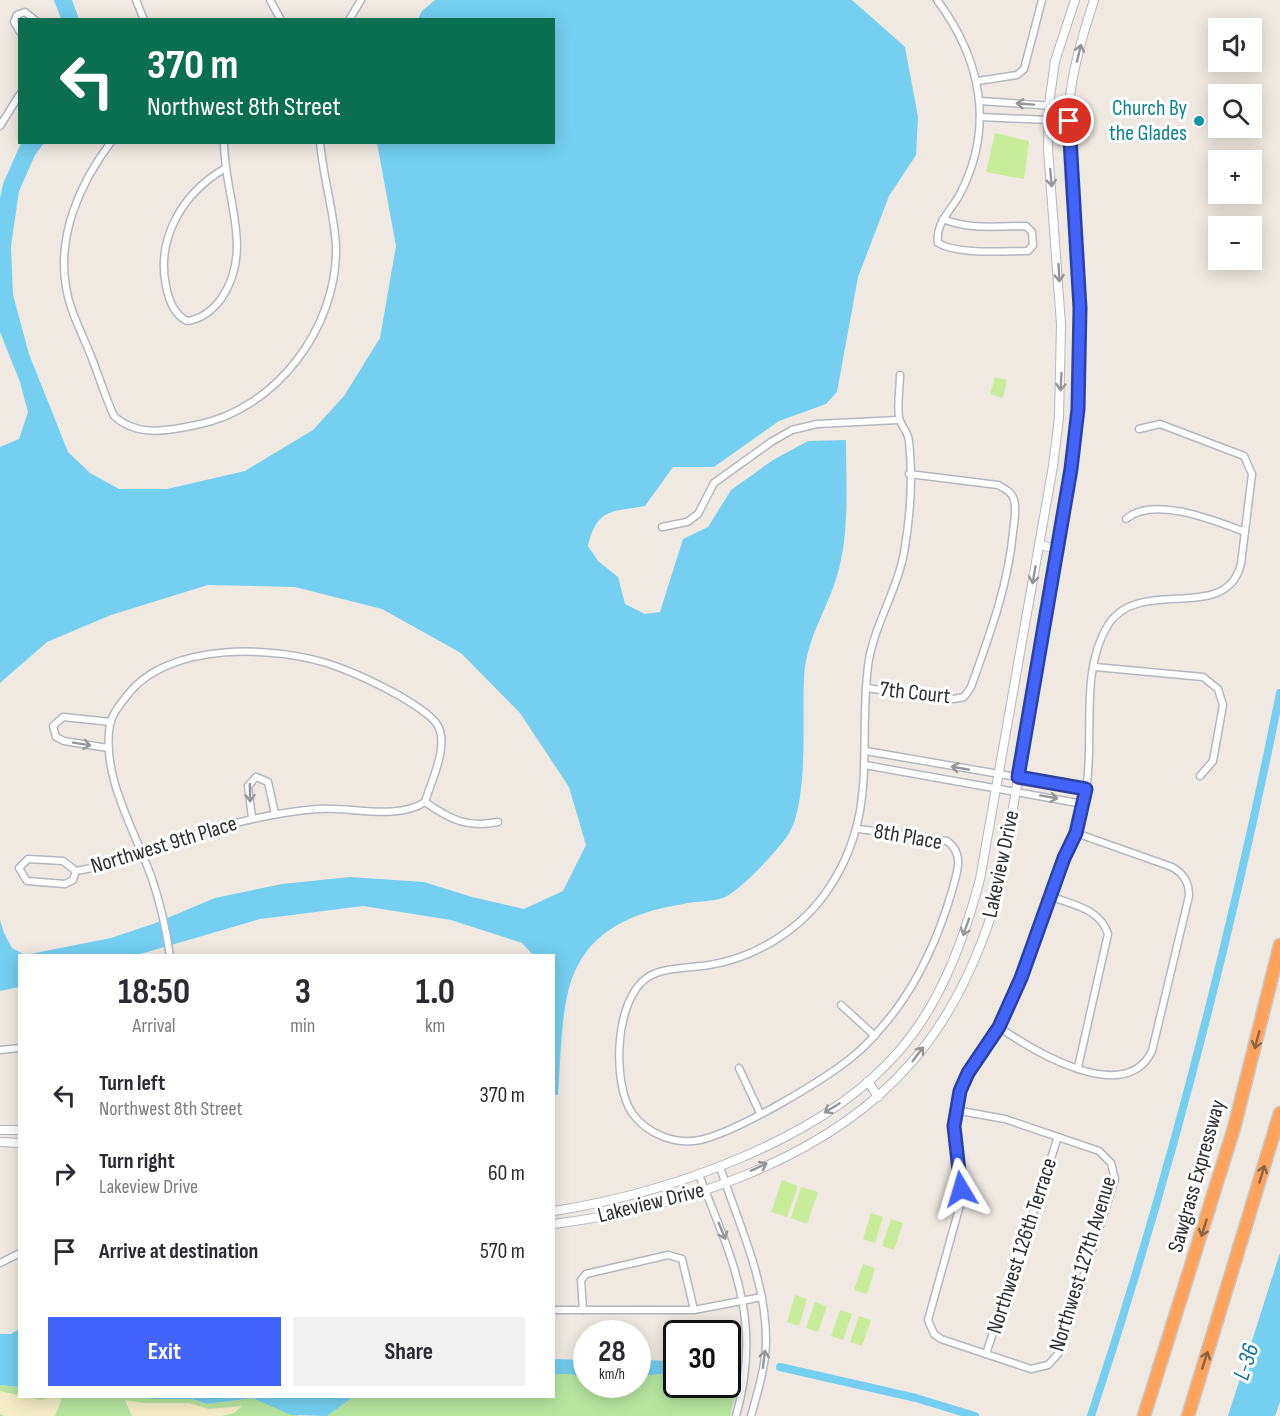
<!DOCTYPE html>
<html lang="en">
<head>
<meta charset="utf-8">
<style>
  body { margin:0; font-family:"Sofia Sans Condensed",sans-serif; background:#f2f2f3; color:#2b2b33; height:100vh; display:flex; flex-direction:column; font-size:22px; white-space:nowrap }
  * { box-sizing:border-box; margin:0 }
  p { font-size:20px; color:#7c7c81 }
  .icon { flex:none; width:33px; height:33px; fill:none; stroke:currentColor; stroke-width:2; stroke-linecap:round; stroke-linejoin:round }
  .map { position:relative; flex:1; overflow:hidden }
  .panel { position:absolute; left:18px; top:954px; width:537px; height:444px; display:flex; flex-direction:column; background:#fff; border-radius:0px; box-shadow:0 3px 15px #0003 }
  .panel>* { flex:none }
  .hud { position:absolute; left:18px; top:18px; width:537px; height:126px; border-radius:0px; box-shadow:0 3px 15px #0003; background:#0b6e4f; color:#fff; overflow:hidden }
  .fabs { position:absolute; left:1208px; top:18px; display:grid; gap:12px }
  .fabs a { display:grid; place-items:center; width:54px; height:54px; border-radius:0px; background:#fff; box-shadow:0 3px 15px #0003; font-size:30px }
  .speed { position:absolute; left:573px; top:1320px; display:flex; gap:12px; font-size:30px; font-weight:700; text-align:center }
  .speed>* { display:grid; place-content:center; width:78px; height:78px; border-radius:50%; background:#fff; box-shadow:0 3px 15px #0003; line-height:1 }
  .speed small { font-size:15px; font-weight:400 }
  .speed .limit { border:3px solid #111; border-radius:9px; background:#fff; color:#111 }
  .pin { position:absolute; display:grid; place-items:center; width:51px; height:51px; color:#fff; margin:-26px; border:3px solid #fff; border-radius:50%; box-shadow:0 2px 6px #0007 }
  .me { position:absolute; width:66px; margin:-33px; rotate:353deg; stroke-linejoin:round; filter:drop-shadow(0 0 4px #0008) }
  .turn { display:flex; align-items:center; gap:21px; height:126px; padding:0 30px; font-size:27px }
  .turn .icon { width:78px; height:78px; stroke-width:2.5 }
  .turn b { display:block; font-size:42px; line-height:51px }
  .eta { display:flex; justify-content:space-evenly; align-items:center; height:102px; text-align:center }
  .eta b { font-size:36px; font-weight:700; line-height:42px }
  .action { display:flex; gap:12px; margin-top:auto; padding:12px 30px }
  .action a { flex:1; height:69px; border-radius:0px; background:#4264fb; color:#fff; font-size:24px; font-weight:700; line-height:69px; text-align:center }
  .action a+a { background:#f2f2f3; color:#2b2b33 }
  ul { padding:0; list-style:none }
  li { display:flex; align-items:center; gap:18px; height:78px; padding:0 30px }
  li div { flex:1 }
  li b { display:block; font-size:22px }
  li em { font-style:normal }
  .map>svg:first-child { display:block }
  .green { fill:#b6e59e }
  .sand { fill:#f3ecc5 }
  .pitch { fill:#c9ec9a }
  .water { fill:#75cff0 }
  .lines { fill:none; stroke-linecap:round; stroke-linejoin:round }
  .canal { stroke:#75cff0; stroke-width:8 }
  .minor-casing { stroke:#b4b7c1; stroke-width:9 }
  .tertiary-casing { stroke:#b4b7c1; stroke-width:10 }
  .motorway-casing { stroke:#c9c9c9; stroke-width:15 }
  .minor { stroke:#fff; stroke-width:6 }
  .tertiary { stroke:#fff; stroke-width:8 }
  .motorway { stroke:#ffa35c; stroke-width:12 }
  .oneway { stroke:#969696 }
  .oneway2 { stroke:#8c6343 }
  .route-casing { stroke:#2b41a3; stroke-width:15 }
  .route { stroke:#4264fb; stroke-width:10 }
  .culture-dot { fill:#0f9aa8; stroke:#fff; stroke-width:2 }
  .labels { text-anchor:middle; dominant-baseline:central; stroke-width:6; stroke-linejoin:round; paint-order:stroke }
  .culture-label { font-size:22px; fill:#0d838f; stroke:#fff; text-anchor:end }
  .street-label { font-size:22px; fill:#2e2e2e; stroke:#fff }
  .water-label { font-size:24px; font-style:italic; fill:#0d6fa3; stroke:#fff }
</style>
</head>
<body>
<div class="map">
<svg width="1280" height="1416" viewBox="0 0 1280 1416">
  <rect width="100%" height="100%" fill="#efe9e1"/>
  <!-- green -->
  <g class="green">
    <polygon points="676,1373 676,1384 728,1384 728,1377 731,1373 740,1377 730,1416 327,1416 353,1397 554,1396 554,1374 570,1374 586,1379 586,1384 638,1384 638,1376"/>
    <polygon points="0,1385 19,1387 20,1396 173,1398 192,1399 207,1404 253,1398 299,1416 0,1416"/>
  </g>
  <!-- sand -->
  <g class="sand">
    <polygon points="0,1391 41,1400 53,1397 62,1399 55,1416 4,1416 0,1414"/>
    <polygon points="125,1400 144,1403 189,1403 209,1409 242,1406 234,1413 221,1416 132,1416"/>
  </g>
  <!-- pitch -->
  <g class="pitch">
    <polygon points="995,133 1029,141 1024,179 986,172"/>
    <polygon points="995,377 1007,380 1003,398 990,394"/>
    <polygon points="782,1180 798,1186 787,1217 771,1212"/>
    <polygon points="801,1187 818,1192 807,1224 791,1218"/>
    <polygon points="871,1213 883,1217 875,1243 863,1239"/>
    <polygon points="891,1219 903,1223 894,1250 882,1246"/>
    <polygon points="863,1264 875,1268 867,1294 854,1290"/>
    <polygon points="795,1295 807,1299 799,1326 787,1322"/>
    <polygon points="815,1302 827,1306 818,1332 806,1328"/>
    <polygon points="840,1310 852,1314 843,1340 831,1336"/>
    <polygon points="859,1316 871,1320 862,1346 850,1342"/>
  </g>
  <!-- water -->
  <g class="water">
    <polygon points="54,0 72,0 79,19 61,19"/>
    <path d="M 435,0 L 852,0 L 905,47 L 918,117 L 916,155 L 889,196 L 858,277 L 837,392 L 826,404 L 779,421 L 714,467 L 673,467 L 645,506 C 611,512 597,508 588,546 L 598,561 L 618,577 L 625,604 L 645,614 L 660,612 L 683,539 L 708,527 L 731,490 L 773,460 L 808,441 L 846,440 C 846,485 850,532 837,576 C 827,610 805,641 804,679 C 802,718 809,803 788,835 C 777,851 740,891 723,898 C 711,902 695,901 683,904 C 641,911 599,925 578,965 C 560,997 561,1058 558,1095 L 554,1095 L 554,956 L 533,955 L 522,943 L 451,920 L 363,906 L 260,919 L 137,955 L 20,956 L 19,987 L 0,991 L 0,920 L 4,933 L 12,948 L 25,955 L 111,938 L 153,924 L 215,898 L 282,884 L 350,877 L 424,882 L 472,897 L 524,909 L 563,891 L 586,845 L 569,787 L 520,713 L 461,653 L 382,609 L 295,587 L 208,585 L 111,615 L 47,642 L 0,683 L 0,447 L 19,439 L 28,412 L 20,382 L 0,332 L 0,198 L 3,184 L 21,143 L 44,143 L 35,155 L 19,191 L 11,246 L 13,295 L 29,354 L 68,452 L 90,473 L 119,489 L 167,489 L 245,471 L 313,430 L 344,396 L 380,338 L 396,246 L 377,143 L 554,142 L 554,20 L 418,19 L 422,11 Z"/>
    <polygon points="1280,1253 1280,1402 1275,1416 1228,1416"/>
    <polygon points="19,1329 19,1387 0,1385 0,1334 11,1334"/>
    <polygon points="554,1359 586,1360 586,1379 570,1374 554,1374"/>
    <polygon points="638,1360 676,1361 676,1373 638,1376"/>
    <polygon points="140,1397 353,1397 327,1416 291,1415 253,1398 207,1404 192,1399 151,1399"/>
  </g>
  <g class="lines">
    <!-- canal -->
    <g class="canal">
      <polyline points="780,1367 916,1398 975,1416"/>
      <path d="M 1091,1416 C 1169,1180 1231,937 1280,693"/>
    </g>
    <defs>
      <g id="minor">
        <polyline points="136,0 144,20"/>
        <polyline points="270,0 281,20"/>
        <path d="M 937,0 C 981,59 995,126 960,194 C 951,211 935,223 938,243 C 958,255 1004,251 1028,251 L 1033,245 L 1032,232 L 1026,226 C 999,226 969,230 943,219"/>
        <polyline points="349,20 361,0"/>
        <polyline points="20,32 14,22 17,15 25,12 35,20"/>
        <polyline points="978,81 1017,75 1024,69 1042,0"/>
        <polyline points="980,101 1069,107"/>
        <polyline points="980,117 1069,121"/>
        <polyline points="0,126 20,94"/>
        <path d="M 111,142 C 80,183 57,235 66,287 C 70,312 82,333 91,356 C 99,376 105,397 114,416 C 137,437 167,431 196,425 C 276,410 338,327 336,246 C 334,211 323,177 320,142"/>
        <path d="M 224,142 C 224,197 255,250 221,299 C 212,311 202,319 187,321 C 174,314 169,301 166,286 C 156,238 183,193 224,169"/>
        <path d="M 1126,519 C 1153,495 1216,521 1245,532"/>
        <polyline points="662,527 687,522 698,514 714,483 771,442 792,430 817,424 898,420"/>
        <polyline points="1095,667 1203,677 1218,689 1223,705 1213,761 1200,776"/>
        <path d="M 866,688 L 954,699 L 964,697 L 971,687 C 989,636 1008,587 1013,532 C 1014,522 1017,510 1014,500 C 1012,492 1005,489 998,485 L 909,474"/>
        <polyline points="108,748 64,741 56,737 53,726 63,717 111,722"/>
        <polyline points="866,751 1086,789"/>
        <polyline points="865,765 1083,804"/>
        <polyline points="252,818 248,786 256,777 268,782 275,814"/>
        <path d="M 859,829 L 947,841 C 965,854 957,872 952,891 C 940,932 921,976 895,1011 C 884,1025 872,1040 858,1052 C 829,1078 737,1132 700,1140 C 675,1145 647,1134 632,1113 C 612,1083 614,999 648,977 C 664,967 690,968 709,965 C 756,958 803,928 829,888 C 879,813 858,748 868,666 C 873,626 897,592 904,553 C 910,518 913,476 909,441 C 908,431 900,425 899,417 C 897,404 900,388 900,375"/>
        <path d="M 76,871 L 63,861 L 28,859 L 19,868 L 27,881 L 65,884 L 73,880 L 76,871 L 97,867 C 168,843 242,815 317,809 C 351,806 396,821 425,802 C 451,820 467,828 498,822"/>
        <path d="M 1050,896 C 1072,905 1100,908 1108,934 L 1078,1067"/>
        <path d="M 170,956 C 166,929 160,901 151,876 C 134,829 101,776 110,724 C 112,715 120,704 126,697 C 167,640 279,645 338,667 C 360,675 380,685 400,696 C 411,703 429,713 436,723 C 451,743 431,781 425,802"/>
        <polyline points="841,1005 875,1036"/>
        <path d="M 999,1027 C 1033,1051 1125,1107 1152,1051 L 1189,896 C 1189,882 1184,874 1172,867 L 1076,833"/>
        <polyline points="0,1050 20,1048"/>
        <polyline points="739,1068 760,1113"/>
        <path d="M 955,1110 L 1005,1119 L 1099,1151 L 1111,1163 L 1115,1179 L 1058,1354 L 1048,1365 L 1031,1369 L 941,1339 L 934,1334 L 928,1320 L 960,1205 C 962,1173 948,1139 956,1107 C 964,1072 986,1054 1000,1023 C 1023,977 1038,929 1056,880 C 1067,849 1080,822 1086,790 C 1095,738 1079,672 1108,625 C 1139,575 1226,625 1241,564 L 1252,474 L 1244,456 L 1160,424 L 1139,429"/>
        <path d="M 720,1167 C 738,1223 766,1279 766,1340 C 766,1365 758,1391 751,1416"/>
        <path d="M 699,1175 C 733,1261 763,1321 736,1416"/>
        <polyline points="0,1263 20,1253"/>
        <polyline points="554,1310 694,1310 762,1297"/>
        <polyline points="583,1310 581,1280 586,1274 668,1255 682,1259 694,1310"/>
        <polyline points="986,1354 1058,1137"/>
      </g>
      <g id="tertiary">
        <polyline points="1040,545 1057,549"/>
        <polyline points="868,1081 878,1097"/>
        <polyline points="0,1130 20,1130"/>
        <polyline points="0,1142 20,1143"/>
        <path d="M 554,1211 C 668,1193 822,1141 899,1051 C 941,1003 964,939 980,879 L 1053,466 L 1059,418 L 1061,324 L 1048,149 L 1049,105 L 1055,61 L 1075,0"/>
        <path d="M 554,1224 C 679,1208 826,1161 911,1063 C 955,1013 981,953 999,890 L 1071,469 C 1077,417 1082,364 1080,311 C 1078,243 1064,174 1069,106 C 1072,70 1083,34 1094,0"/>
      </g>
      <g id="motorway">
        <polyline points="1144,1416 1234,1128 1280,945"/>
        <polyline points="1188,1416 1280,1113"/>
      </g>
    </defs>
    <!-- minor casing -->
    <use href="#minor" class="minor-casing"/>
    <!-- tertiary casing -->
    <use href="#tertiary" class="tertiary-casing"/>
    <!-- motorway casing -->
    <use href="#motorway" class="motorway-casing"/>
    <!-- minor -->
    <use href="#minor" class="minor"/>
    <!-- tertiary -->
    <use href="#tertiary" class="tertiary"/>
    <!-- motorway -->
    <use href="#motorway" class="motorway"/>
  </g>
  <!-- one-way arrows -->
  <defs><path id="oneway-shaft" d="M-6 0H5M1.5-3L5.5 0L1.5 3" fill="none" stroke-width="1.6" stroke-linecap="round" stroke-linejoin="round" transform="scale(1.5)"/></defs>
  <g class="oneway">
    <use href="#oneway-shaft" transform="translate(1079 53) rotate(-77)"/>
    <use href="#oneway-shaft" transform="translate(1025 104) rotate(-176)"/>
    <use href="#oneway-shaft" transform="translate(1051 178) rotate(85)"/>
    <use href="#oneway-shaft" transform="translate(1059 273) rotate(87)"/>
    <use href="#oneway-shaft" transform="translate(1061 382) rotate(93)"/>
    <use href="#oneway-shaft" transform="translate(1034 575) rotate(100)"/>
    <use href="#oneway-shaft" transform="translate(82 744) rotate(9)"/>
    <use href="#oneway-shaft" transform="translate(960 768) rotate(-170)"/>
    <use href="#oneway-shaft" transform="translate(250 793) rotate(89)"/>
    <use href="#oneway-shaft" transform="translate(1049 797) rotate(10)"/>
    <use href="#oneway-shaft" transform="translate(966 927) rotate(110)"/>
    <use href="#oneway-shaft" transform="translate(918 1054) rotate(-53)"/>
    <use href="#oneway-shaft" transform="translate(832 1108) rotate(148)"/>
    <use href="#oneway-shaft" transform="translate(759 1167) rotate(-25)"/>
    <use href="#oneway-shaft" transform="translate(722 1231) rotate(68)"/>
    <use href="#oneway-shaft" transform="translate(764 1359) rotate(-83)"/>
  </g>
  <g class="oneway2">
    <use href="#oneway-shaft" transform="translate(1257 1040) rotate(105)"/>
    <use href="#oneway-shaft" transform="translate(1262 1174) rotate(-73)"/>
    <use href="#oneway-shaft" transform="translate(1204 1228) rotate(107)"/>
    <use href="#oneway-shaft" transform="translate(1205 1360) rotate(-72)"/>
  </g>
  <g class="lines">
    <defs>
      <polyline id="route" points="961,1189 954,1126 960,1091 968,1073 999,1027 1021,978 1064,858 1076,833 1086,789 1018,777 1071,469 1078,409 1080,308 1069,121"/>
    </defs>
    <!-- route casing -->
    <use href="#route" class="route-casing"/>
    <!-- route -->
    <use href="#route" class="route"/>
  </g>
  <!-- markers -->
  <circle class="culture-dot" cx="1199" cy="121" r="6"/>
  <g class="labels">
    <!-- culture labels -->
    <g class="culture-label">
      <text x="1187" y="108">Church By<tspan x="1187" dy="25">the Glades</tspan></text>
    </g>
    <!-- street labels -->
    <g class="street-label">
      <text transform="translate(915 693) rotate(6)">7th Court</text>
      <text transform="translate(908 837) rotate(10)">8th Place</text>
      <text transform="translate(164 845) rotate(-17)">Northwest 9th Place</text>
      <text transform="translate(1001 864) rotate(-78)">Lakeview Drive</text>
      <text transform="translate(1197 1176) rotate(-74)">Sawgrass Expressway</text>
      <text transform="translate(651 1203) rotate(-14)">Lakeview Drive</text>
      <text transform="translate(1022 1246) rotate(-72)">Northwest 126th Terrace</text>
      <text transform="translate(1083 1264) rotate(-73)">Northwest 127th Avenue</text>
    </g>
    <!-- water labels -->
    <g class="water-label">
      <text transform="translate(1246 1362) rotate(-72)">L-36</text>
    </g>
  </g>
</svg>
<div class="fabs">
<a><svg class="icon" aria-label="sound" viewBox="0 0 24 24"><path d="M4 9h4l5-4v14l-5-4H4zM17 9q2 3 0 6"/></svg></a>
<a><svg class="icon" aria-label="search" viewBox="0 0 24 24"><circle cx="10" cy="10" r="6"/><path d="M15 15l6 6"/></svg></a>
<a>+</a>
<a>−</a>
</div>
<div class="speed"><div>28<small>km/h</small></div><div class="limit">30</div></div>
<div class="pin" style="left:1069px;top:121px;background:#d93025"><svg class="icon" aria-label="arrive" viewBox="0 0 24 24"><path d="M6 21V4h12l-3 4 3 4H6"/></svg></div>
<svg class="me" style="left:961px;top:1189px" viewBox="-20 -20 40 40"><path d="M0-17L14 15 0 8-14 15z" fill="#4264fb" stroke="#fff" stroke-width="4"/></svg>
<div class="hud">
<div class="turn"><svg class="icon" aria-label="left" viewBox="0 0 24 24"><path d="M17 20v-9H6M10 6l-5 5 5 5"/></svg><div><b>370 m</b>Northwest 8th Street</div></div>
</div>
<section class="panel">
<div class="eta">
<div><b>18:50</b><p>Arrival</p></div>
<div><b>3</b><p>min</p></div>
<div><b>1.0</b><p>km</p></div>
</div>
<ul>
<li><svg class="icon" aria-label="left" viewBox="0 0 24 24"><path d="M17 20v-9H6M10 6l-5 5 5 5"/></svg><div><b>Turn left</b><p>Northwest 8th Street</p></div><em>370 m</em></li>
<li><svg class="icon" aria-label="right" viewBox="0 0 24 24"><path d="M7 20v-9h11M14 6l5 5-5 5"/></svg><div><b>Turn right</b><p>Lakeview Drive</p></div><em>60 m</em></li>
<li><svg class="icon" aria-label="arrive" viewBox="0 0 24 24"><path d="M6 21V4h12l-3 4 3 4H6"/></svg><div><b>Arrive at destination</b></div><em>570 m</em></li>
</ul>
<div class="action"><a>Exit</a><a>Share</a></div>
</section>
</div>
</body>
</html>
